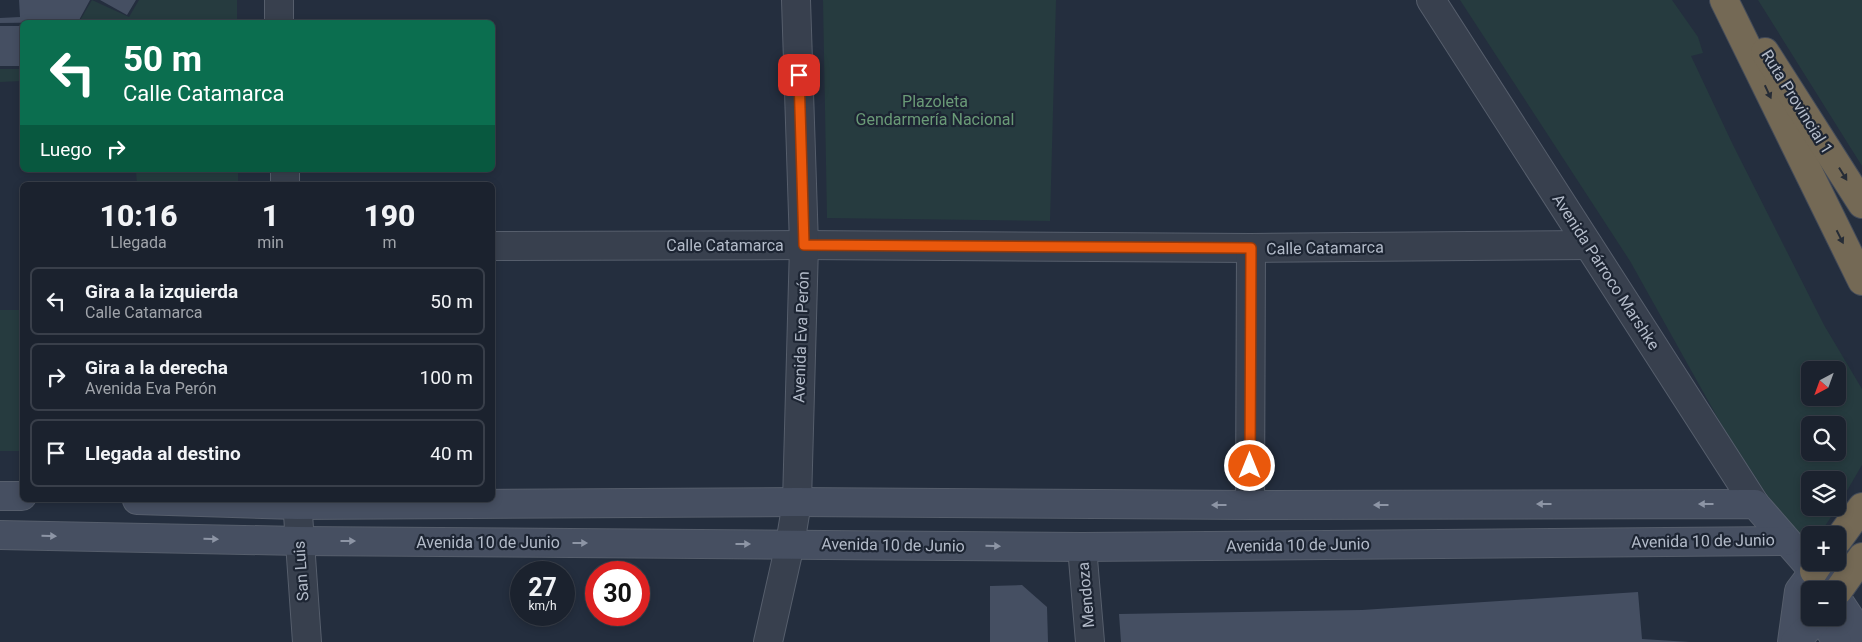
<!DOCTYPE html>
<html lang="es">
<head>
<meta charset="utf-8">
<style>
  body { margin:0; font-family:Roboto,sans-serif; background:#282f3a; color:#f1f3f6; height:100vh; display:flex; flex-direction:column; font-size:19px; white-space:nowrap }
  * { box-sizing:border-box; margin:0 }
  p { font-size:16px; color:#a0a4aa }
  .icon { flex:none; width:28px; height:28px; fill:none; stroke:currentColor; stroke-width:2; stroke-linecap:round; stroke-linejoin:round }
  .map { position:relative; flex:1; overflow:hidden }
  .details { position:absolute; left:20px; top:182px; width:475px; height:320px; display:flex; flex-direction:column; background:#1b222e; border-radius:8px; box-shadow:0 2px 8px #0003,0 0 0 1px #393f4a }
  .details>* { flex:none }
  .banner { position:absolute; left:20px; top:20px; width:475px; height:152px; border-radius:8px; box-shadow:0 2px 8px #0003,0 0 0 1px #393f4a; background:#0b6e4f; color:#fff; overflow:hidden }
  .needle { width:32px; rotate:221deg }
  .fabs { position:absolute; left:1801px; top:361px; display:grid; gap:10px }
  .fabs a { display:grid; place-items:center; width:45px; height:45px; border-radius:8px; background:#1b222e; box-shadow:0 2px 8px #0003,0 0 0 1px #393f4a; font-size:25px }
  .speed { position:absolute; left:510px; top:561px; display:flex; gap:10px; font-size:25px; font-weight:700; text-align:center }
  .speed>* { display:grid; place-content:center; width:65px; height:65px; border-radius:50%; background:#1b222e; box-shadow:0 2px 8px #0003,0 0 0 1px #393f4a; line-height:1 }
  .speed small { font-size:12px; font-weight:400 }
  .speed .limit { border:8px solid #d22; background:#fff; color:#111 }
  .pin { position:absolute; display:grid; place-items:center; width:42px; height:42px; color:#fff; margin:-21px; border-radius:10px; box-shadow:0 2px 8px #0006 }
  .me { position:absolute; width:55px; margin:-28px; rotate:0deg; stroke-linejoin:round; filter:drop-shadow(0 0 4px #0008) }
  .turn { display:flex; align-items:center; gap:18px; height:105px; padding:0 20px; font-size:22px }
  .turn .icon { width:65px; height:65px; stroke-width:2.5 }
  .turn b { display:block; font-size:35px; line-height:42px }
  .then { display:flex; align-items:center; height:48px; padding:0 20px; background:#0003; gap:10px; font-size:19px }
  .eta { display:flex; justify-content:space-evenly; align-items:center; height:85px; text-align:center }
  .eta b { font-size:30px; font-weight:800; line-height:35px }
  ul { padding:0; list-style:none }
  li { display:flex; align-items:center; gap:15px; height:68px; margin:0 10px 8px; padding:0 10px; border:2px solid #393f4a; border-radius:8px }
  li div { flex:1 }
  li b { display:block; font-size:19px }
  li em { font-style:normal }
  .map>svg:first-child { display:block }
  .green { fill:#263b3f; fill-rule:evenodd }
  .building { fill:#454f62 }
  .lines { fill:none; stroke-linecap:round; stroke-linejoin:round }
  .street-casing { stroke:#565e6c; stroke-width:30 }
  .secondary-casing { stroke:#565e6c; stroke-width:30 }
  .highway-casing { stroke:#434b59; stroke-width:30 }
  .street { stroke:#38404e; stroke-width:28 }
  .secondary { stroke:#464f61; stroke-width:28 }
  .highway { stroke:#746955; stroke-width:28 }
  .oneway { fill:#262c36 }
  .oneway2 { fill:#8d95a5 }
  .route-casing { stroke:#983908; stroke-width:12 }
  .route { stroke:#ea580c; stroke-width:9 }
  .labels { text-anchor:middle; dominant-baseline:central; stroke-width:4.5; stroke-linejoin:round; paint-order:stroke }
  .park-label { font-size:16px; fill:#6a9a77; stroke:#1d2533 }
  .street-label { font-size:16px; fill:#b3bbc9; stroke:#1d2533 }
</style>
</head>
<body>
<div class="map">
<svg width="1862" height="642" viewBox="0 0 1862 642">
  <rect width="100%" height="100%" fill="#242e3e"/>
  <!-- green -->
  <g class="green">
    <polygon points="92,0 129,17 139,0 237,0 237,22 79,22"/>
    <polygon points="823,0 1056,0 1050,221 827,218"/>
    <path d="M 1460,0 L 1672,0 L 1698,37 L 1703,53 L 1691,56 L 1733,145 L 1824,325 L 1862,389 L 1862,465 L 1838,506 L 1838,480 L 1810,480 L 1810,508 L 1837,508 L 1819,535 L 1810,535 L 1810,538 L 1805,539 L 1786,524 L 1725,431 L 1630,261 ZM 1810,370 L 1838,370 L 1838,398 L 1810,398 ZM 1810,425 L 1838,425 L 1838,452 L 1810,452 Z"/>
    <polygon points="1758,0 1862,0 1862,166"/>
    <polygon points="0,69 22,69 22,81 0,82"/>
    <polygon points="136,170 238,170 238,185 137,185"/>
    <rect x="0" y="310" width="22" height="141"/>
  </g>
  <!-- building -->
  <g class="building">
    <polygon points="19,0 90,0 78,22 0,23 0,18 20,17"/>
    <polygon points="100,0 136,0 127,15"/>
    <rect x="0" y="26" width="22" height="40"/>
    <polygon points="1022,585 1047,607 1048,642 990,642 990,586"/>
    <polygon points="1638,592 1642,639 1690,642 1121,642 1119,614 1362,610"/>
  </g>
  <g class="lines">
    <defs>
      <g id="street">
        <polyline points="279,0 279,22"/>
        <polyline points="1431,0 1755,504"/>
        <polyline points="285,170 285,185"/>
        <polyline points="492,246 804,245 1251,248 1588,245"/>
        <polyline points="297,500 307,642"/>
        <polyline points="1250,505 1251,248"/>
        <polyline points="1082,547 1090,642"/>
        <polyline points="768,642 790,544 797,502 804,245 796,0"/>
      </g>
      <g id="secondary">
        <polyline points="0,496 22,496"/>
        <polyline points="137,500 297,505 797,502 1250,505 1755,504 1830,590"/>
        <polyline points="0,535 299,541 1082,547 1786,541"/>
        <polyline points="1838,600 1862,636"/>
        <polyline points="1822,618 1837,642"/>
        <polyline points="1792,642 1799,591 1814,571"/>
        <polyline points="1795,642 1818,618"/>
      </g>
      <g id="highway">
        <polyline points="1724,0 1862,281"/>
        <polyline points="1765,52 1862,204"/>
        <polyline points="1838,540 1862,507"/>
        <polyline points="1814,571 1820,562"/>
        <polyline points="1838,591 1862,557"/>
      </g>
    </defs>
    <!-- street casing -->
    <use href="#street" class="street-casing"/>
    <!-- secondary casing -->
    <use href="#secondary" class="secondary-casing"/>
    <!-- highway casing -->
    <use href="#highway" class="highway-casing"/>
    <!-- street -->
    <use href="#street" class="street"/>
    <!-- secondary -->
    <use href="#secondary" class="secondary"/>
    <!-- highway -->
    <use href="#highway" class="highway"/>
  </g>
  <!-- one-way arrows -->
  <defs><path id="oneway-solid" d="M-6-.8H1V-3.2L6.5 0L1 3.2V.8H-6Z" transform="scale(1.25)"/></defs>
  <g class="oneway">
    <use href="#oneway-solid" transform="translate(1768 92) rotate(65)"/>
    <use href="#oneway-solid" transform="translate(1843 174) rotate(58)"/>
    <use href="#oneway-solid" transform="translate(1840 237) rotate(63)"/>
  </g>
  <g class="oneway2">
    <use href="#oneway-solid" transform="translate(1544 504) rotate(180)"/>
    <use href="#oneway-solid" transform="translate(1706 504) rotate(180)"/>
    <use href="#oneway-solid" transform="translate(1219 505) rotate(-180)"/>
    <use href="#oneway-solid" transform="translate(1381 505) rotate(180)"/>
    <use href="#oneway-solid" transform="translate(49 536) rotate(1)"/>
    <use href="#oneway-solid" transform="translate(211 539) rotate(1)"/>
    <use href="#oneway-solid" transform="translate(348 541)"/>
    <use href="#oneway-solid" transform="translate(580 543)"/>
    <use href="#oneway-solid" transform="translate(743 544)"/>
    <use href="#oneway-solid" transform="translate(993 546) rotate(1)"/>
  </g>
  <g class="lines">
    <defs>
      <polyline id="route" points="799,75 804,245 1251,248 1250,466"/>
    </defs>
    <!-- route casing -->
    <use href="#route" class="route-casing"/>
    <!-- route -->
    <use href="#route" class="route"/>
  </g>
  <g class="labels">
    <!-- park labels -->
    <g class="park-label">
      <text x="935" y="101">Plazoleta<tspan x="935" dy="18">Gendarmería Nacional</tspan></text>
    </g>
    <!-- street labels -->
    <g class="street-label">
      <text transform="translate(1797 102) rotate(58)">Ruta Provincial 1</text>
      <text x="725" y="245">Calle Catamarca</text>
      <text transform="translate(1325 248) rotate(-1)">Calle Catamarca</text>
      <text transform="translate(1606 272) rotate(57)">Avenida Párroco Marshke</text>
      <text transform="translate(801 337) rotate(-88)">Avenida Eva Perón</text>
      <text transform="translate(1703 541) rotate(-1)">Avenida 10 de Junio</text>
      <text x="488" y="542">Avenida 10 de Junio</text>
      <text transform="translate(893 545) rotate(1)">Avenida 10 de Junio</text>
      <text transform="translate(1298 545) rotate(-1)">Avenida 10 de Junio</text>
      <text transform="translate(301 571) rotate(-94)">San Luis</text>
      <text transform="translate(1086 595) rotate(-95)">Mendoza</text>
    </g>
  </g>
</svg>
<div class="fabs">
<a><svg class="needle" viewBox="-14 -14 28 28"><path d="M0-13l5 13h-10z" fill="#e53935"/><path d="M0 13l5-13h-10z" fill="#a0a4aa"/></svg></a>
<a><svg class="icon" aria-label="search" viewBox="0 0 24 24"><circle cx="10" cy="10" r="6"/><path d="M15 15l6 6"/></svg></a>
<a><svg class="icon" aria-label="layers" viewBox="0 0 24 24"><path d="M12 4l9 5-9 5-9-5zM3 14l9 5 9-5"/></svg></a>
<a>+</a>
<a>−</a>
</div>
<div class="speed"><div>27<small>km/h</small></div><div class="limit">30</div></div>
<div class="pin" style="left:799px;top:75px;background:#d93025"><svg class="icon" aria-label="arrive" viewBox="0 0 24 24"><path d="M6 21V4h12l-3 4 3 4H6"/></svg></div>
<svg class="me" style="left:1250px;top:466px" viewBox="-20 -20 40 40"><circle r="17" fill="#ea580c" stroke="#fff" stroke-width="3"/><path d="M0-11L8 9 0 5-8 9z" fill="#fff"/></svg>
<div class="banner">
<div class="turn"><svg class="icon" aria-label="left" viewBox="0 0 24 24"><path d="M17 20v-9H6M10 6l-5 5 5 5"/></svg><div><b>50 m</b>Calle Catamarca</div></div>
<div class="then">Luego<svg class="icon" aria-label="right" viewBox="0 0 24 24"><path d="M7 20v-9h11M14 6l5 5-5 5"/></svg></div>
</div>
<section class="details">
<div class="eta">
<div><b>10:16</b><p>Llegada</p></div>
<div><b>1</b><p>min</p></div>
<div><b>190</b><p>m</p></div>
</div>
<ul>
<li><svg class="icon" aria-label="left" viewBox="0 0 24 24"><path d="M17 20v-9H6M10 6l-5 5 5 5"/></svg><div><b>Gira a la izquierda</b><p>Calle Catamarca</p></div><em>50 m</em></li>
<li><svg class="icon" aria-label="right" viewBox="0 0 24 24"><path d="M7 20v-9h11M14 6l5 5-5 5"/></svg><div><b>Gira a la derecha</b><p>Avenida Eva Perón</p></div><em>100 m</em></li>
<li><svg class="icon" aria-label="arrive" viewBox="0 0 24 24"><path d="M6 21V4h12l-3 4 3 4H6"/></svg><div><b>Llegada al destino</b></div><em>40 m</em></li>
</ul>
</section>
</div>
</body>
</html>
